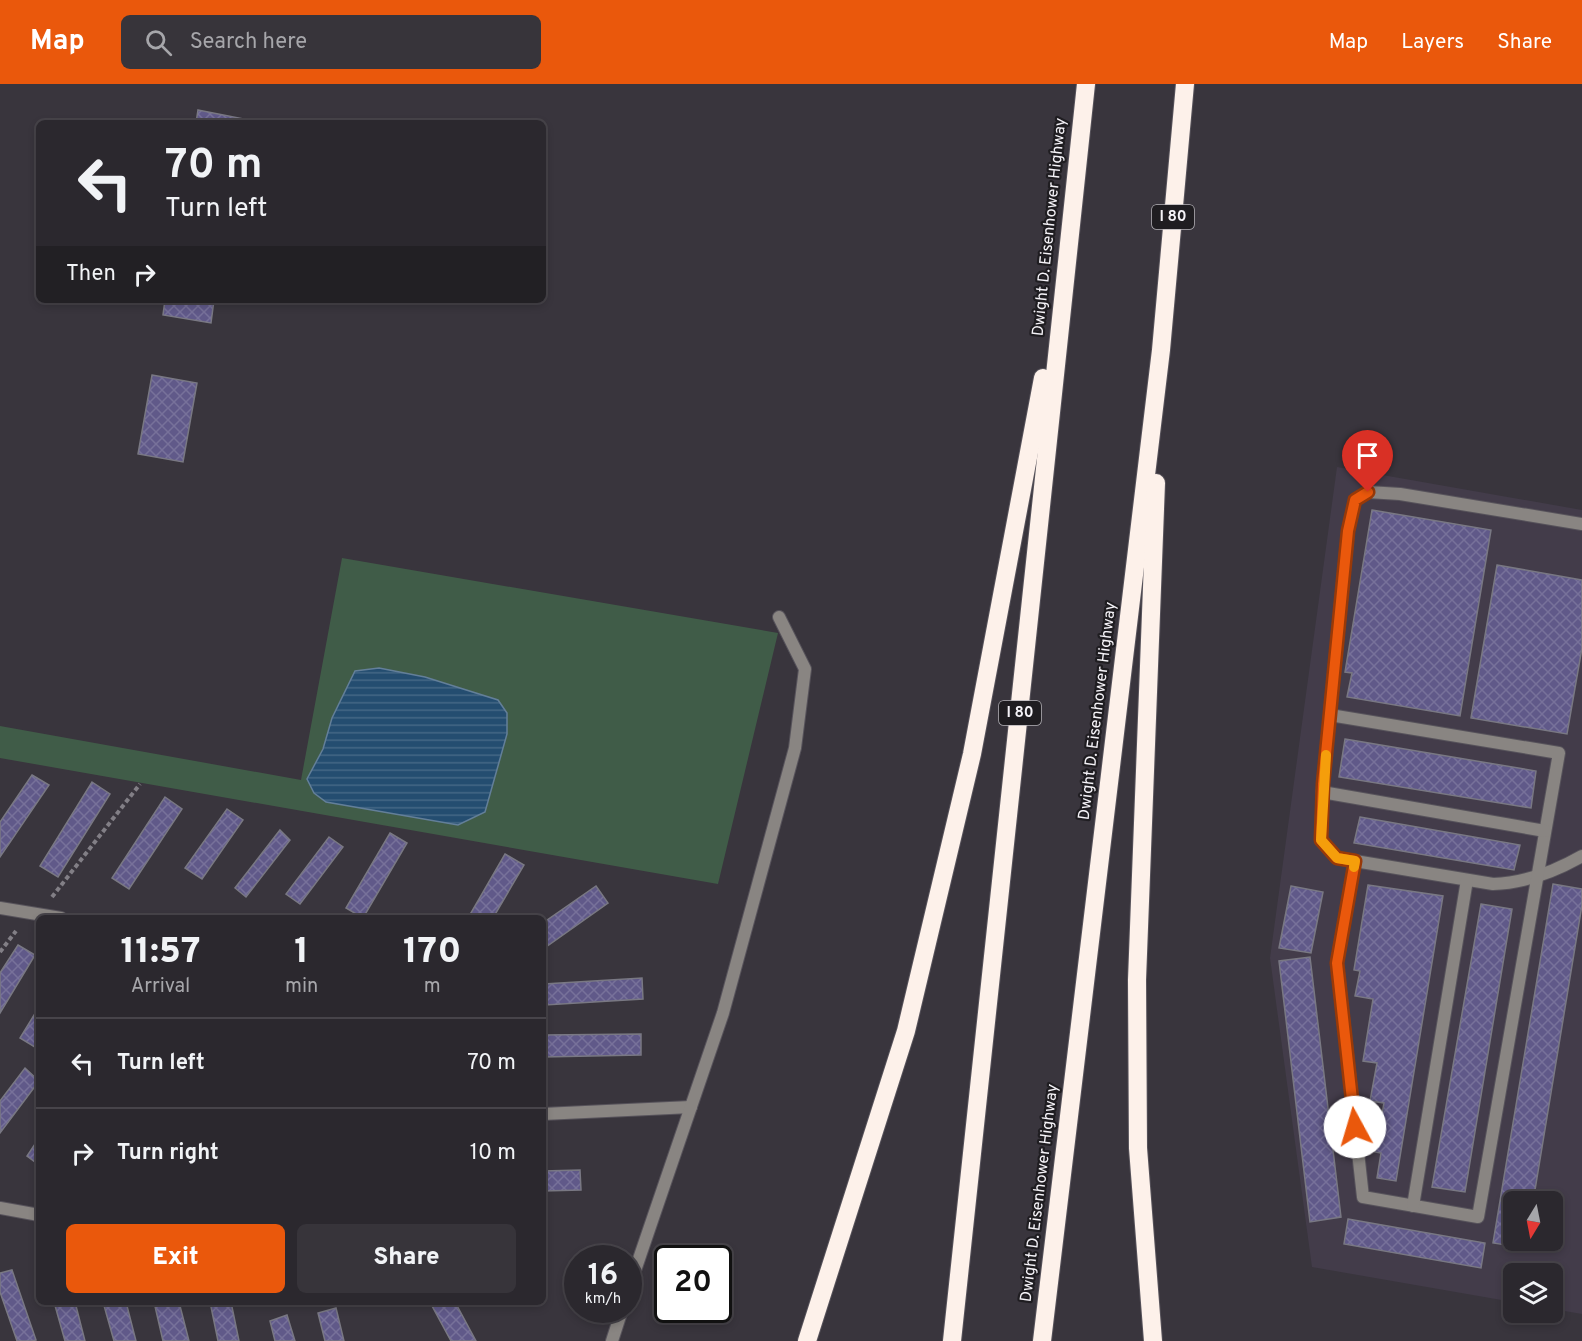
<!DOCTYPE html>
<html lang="en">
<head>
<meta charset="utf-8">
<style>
  body { margin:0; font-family:Overpass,sans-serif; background:#37343a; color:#f1f3f6; height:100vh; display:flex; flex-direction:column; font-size:22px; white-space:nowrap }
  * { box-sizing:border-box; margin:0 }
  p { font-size:20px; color:#a6a6aa }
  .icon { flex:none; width:33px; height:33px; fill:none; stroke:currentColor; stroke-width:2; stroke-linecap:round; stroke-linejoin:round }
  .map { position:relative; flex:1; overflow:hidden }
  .side { position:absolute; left:36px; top:831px; width:510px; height:390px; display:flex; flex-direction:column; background:#2b282e; border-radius:9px; box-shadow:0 3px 9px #0003,0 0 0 2px #47444a }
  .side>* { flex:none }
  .hud { position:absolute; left:36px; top:36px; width:510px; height:183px; border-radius:9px; box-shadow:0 3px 9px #0003,0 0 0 2px #47444a; background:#2b282e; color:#f1f3f6; overflow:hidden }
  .needle { width:39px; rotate:190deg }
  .tools { position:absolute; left:1503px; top:1107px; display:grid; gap:12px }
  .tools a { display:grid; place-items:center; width:60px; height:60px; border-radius:9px; background:#2b282e; box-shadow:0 3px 9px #0003,0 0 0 2px #47444a; font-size:30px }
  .speed { position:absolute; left:564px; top:1161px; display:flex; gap:12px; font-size:30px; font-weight:700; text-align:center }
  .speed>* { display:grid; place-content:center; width:78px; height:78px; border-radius:50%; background:#2b282e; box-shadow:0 3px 9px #0003,0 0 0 2px #47444a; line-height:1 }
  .speed small { font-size:15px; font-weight:400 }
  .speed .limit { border:3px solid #111; border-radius:9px; background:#fff; color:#111 }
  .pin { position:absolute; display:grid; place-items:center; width:51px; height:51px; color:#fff; margin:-62px -26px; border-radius:50% 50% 50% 0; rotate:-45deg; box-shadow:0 0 6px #0007 }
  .pin .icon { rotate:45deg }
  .me { position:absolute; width:66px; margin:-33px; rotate:354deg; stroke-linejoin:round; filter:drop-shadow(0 0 4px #0008) }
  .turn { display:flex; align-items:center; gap:21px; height:126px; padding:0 30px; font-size:27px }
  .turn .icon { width:78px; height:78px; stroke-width:2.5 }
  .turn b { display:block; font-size:42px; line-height:51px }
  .then { display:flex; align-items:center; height:57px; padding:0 30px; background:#0003; gap:12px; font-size:22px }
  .eta { display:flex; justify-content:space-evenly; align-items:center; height:102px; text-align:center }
  .eta b { font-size:36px; font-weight:800; line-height:42px }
  .button { display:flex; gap:12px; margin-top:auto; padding:12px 30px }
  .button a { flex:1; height:69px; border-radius:9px; background:#ea580c; color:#fff; font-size:24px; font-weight:800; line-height:69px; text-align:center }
  .button a+a { background:#37343a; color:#f1f3f6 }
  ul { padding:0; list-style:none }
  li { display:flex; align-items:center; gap:18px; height:90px; padding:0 30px; border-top:2px solid #47444a }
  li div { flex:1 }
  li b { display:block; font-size:22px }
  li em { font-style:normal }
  header { display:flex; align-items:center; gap:36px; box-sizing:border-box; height:84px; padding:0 30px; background:#ea580c; color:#fff }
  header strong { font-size:28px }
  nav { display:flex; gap:33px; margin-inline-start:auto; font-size:21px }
  .search { width:420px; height:54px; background:#37343a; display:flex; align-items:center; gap:15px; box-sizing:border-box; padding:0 21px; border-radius:9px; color:#a6a6aa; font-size:22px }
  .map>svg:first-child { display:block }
  .built { fill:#433c4a; fill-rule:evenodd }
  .grass { fill:#405c48; fill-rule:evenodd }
  .water { fill:url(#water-rules); stroke:#637f99; stroke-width:1.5 }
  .building { fill:url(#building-cross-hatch); stroke:#797883; stroke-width:1.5 }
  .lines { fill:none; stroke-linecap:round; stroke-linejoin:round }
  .service-casing { stroke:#57535b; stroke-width:14 }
  .motorway-casing { stroke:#57535b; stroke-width:20 }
  .path { stroke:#827f86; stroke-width:4; stroke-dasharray:4.5 3; stroke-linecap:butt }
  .service { stroke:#898582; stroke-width:12 }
  .motorway { stroke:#fdf1ea; stroke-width:18 }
  .route-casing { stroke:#983908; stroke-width:15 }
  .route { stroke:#ea580c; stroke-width:10 }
  .slow { stroke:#f59e0b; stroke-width:10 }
  .labels { text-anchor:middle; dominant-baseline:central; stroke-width:4.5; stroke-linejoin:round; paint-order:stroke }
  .shield { fill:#1f1d21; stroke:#b5b3b8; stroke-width:1.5 }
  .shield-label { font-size:15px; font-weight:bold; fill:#f5f3f8 }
  .street-label { font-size:16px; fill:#f5f3f8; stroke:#1f1d21 }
</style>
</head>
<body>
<header>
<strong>Map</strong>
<div class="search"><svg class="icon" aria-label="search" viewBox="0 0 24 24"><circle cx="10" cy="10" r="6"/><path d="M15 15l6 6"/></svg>Search here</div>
<nav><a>Map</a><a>Layers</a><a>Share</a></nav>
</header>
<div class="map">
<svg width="1582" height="1257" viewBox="0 0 1582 1257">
  <defs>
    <pattern id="water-rules" width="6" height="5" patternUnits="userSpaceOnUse" patternTransform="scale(1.5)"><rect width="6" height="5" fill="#244d70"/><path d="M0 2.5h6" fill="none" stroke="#446785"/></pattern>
    <pattern id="building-cross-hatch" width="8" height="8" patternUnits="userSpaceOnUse" patternTransform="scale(1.5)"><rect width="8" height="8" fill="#605989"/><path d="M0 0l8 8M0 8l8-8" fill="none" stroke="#77719a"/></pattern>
  </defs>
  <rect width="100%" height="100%" fill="#39353d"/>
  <!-- built -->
  <path class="built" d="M 1337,383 L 1582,426 L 1582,1230 L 1553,1225 L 1552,1190 L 1514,1190 L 1513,1218 L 1312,1183 L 1270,874 ZM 1514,1118 L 1552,1118 L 1552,1156 L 1514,1156 Z"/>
  <!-- grass -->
  <path class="grass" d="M 342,474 L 778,549 L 718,800 L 0,674 L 0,642 L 301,696 ZM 379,584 L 425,593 L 498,616 L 307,695 L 323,665 L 332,634 L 355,587 Z"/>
  <!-- water -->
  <polygon class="water" points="379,584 425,593 498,616 507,629 507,650 485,728 458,741 326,718 314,709 307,695 323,665 332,634 355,587"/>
  <!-- building -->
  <g class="building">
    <polygon points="198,26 244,35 243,39 196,39"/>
    <polygon points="165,216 214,216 211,239 163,231"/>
    <polygon points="152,291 197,299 183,378 138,370"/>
    <polygon points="1372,426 1491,446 1460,632 1347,613 1352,589 1345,588"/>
    <polygon points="1497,481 1582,496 1582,564 1567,650 1471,634"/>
    <polygon points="1345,655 1536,687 1531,724 1339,693"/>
    <polygon points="32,691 49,701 0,773 0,738"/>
    <polygon points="92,698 110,710 58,793 40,782"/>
    <polygon points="165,713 182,725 129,805 112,794"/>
    <polygon points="227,725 243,736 202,795 185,784"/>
    <polygon points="1360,733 1520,761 1514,786 1354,759"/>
    <polygon points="280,746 290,756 246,813 235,804"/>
    <polygon points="390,749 407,759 363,834 346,824"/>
    <polygon points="329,753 343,763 300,820 286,810"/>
    <polygon points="505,770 524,781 493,834 468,834"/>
    <polygon points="1553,800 1582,805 1582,821 1533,1118 1514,1118 1514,1156 1526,1156 1525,1164 1493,1159"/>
    <polygon points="1368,801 1443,812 1396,1097 1377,1094 1381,1069 1375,1068 1384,1019 1370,1017 1377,979 1363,977 1373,915 1355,912 1360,887 1354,886"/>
    <polygon points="596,802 608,819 543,865 543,839"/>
    <polygon points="1291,802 1323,808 1311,869 1279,864"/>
    <polygon points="1481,820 1512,825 1465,1108 1432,1103"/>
    <polygon points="18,861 35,871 0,929 0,889"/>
    <polygon points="1310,873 1341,1133 1310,1138 1279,877"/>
    <polygon points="642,894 643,915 545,921 544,900"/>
    <polygon points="39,923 39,963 38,965 20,954"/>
    <polygon points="641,950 641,971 543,973 543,951"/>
    <polygon points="25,984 39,997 0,1049 0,1017"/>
    <polygon points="39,1054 39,1081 27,1072"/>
    <polygon points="580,1086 581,1106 543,1107 543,1087"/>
    <polygon points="1348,1135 1485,1159 1481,1184 1344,1160"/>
    <polygon points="12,1186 36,1256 32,1257 17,1257 0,1208 0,1189"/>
    <polygon points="54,1218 75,1218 85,1257 65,1257"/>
    <polygon points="103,1218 126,1218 136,1257 114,1257"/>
    <polygon points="154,1218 179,1218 189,1257 163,1257"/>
    <polygon points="210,1218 231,1218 239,1257 218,1257"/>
    <polygon points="435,1218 455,1218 476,1257 451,1257 431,1220"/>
    <polygon points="336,1224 344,1257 325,1257 318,1229"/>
    <polygon points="287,1231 295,1257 275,1257 270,1237"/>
  </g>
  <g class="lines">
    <defs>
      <g id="service">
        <path d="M 1582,440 L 1400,410 L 1368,408 L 1355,416 L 1348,447 L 1323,700 L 1321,756 L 1337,774 L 1493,800 C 1525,799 1554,788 1582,772"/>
        <polyline points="1330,631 1559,669 1478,1133 1363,1113 1337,879 1355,777"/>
        <polyline points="1322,708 1545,747"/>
        <polyline points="0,824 61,834"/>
        <polyline points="543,1030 691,1023"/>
        <polyline points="1413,1122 1467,796"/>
        <polyline points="0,1124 39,1131"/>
        <polyline points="628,1207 723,929 795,664 805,585 779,533"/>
        <polyline points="612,1257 622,1226"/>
      </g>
      <g id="motorway">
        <polyline points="807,1257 906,947 972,670 1043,294"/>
        <polyline points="952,1257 1086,0"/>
        <polyline points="1042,1257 1161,266 1185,0"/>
        <polyline points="1153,1257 1138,1064 1137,896 1156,399"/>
      </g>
    </defs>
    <!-- service casing -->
    <use href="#service" class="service-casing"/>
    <!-- motorway casing -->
    <use href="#motorway" class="motorway-casing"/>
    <!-- path -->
    <g class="path">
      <polyline points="52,813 140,700"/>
      <polyline points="0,868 16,847"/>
    </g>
    <!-- service -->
    <use href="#service" class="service"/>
    <!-- motorway -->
    <use href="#motorway" class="motorway"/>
  </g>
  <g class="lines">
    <defs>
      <polyline id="route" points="1355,1043 1337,879 1355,777 1337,774 1321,756 1323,700 1348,447 1355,416 1368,408"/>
    </defs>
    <!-- route casing -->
    <use href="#route" class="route-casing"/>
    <!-- route -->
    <use href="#route" class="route"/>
    <!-- slow -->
    <polyline class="slow" points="1326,671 1321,756 1337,774 1355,777 1354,783"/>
  </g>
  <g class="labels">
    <!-- shield labels -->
    <g class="shield">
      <rect x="1152" y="121" width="42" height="24" rx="4.5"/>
      <rect x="999" y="617" width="42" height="24" rx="4.5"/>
    </g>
    <g class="shield-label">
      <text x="1173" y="133">I 80</text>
      <text x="1020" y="629">I 80</text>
    </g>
    <!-- street labels -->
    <g class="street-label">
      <text transform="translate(1050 143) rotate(-84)">Dwight D. Eisenhower Highway</text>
      <text transform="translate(1098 627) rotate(-83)">Dwight D. Eisenhower Highway</text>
      <text transform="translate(1040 1109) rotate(-83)">Dwight D. Eisenhower Highway</text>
    </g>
  </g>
</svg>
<div class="tools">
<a><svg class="needle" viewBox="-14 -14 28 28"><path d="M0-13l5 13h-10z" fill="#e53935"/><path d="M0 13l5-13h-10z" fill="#a6a6aa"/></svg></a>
<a><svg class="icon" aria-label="layers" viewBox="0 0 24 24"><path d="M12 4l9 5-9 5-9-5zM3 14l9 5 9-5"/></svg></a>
</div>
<div class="speed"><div>16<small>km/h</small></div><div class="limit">20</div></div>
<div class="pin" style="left:1368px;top:408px;background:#d93025"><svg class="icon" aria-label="arrive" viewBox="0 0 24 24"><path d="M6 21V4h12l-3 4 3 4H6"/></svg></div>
<svg class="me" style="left:1355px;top:1043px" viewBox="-20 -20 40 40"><circle r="19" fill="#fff"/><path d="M0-13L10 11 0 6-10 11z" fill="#ea580c"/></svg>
<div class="hud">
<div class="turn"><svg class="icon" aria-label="left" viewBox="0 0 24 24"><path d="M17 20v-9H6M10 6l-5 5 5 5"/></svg><div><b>70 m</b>Turn left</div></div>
<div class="then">Then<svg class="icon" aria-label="right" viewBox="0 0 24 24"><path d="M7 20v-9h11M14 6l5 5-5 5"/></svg></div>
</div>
<section class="side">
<div class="eta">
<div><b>11:57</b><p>Arrival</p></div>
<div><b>1</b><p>min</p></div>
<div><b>170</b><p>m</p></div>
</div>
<ul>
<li><svg class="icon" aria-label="left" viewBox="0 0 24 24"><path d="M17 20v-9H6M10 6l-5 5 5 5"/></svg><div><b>Turn left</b></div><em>70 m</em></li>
<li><svg class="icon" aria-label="right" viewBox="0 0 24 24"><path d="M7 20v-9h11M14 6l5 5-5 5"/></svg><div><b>Turn right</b></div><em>10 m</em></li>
</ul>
<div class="button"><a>Exit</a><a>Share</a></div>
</section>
</div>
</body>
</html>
